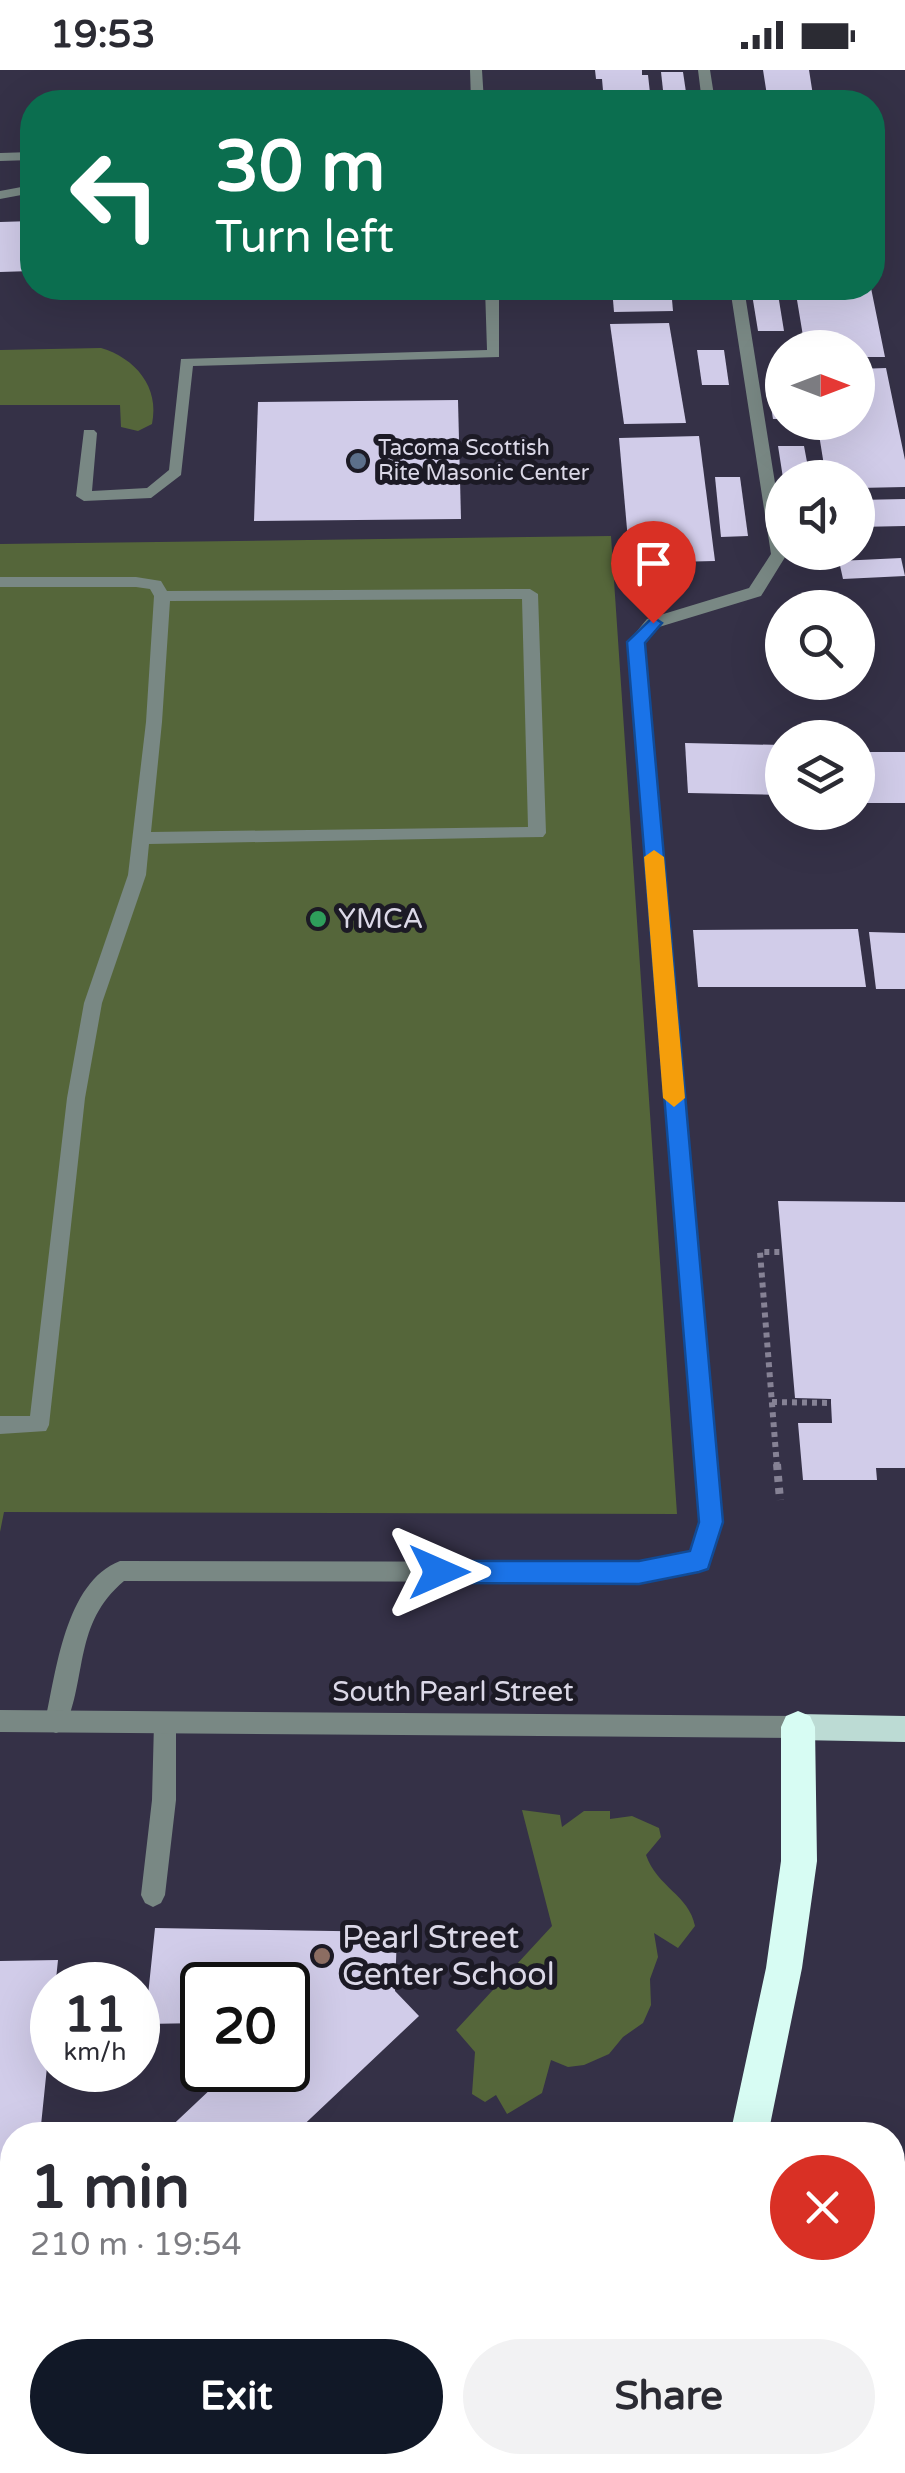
<!DOCTYPE html>
<html lang="en">
<head>
<meta charset="utf-8">
<style>
  body { margin:0; font-family:"Varela Round",sans-serif; background:#f2f2f3; color:#2b2b33; height:100vh; display:flex; flex-direction:column; font-size:38px; white-space:nowrap }
  * { box-sizing:border-box; margin:0 }
  p { font-size:32px; color:#7c7c81 }
  .icon { flex:none; width:55px; height:55px; fill:none; stroke:currentColor; stroke-width:2; stroke-linecap:round; stroke-linejoin:round }
  .map { position:relative; flex:1; overflow:hidden }
  .panel { position:absolute; left:0px; top:2052px; width:905px; height:352px; display:flex; flex-direction:column; background:#fff; border-radius:40px 40px 0 0; box-shadow:0 10px 40px #0002 }
  .panel>* { flex:none }
  .guide { position:absolute; left:20px; top:20px; width:865px; height:210px; border-radius:40px; box-shadow:0 10px 40px #0002; background:#0b6e4f; color:#fff; overflow:hidden }
  .needle { width:65px; rotate:90deg }
  .controls { position:absolute; left:765px; top:260px; display:grid; gap:20px }
  .controls a { display:grid; place-items:center; width:110px; height:110px; border-radius:50%; background:#fff; box-shadow:0 10px 40px #0002; font-size:50px }
  .speed { position:absolute; left:30px; top:1892px; display:flex; gap:20px; font-size:50px; font-weight:700; text-align:center }
  .speed>* { display:grid; place-content:center; width:130px; height:130px; border-radius:50%; background:#fff; box-shadow:0 10px 40px #0002; line-height:1 }
  .speed small { font-size:25px; font-weight:400 }
  .speed .limit { border:5px solid #111; border-radius:15px; background:#fff; color:#111 }
  .pin { position:absolute; display:grid; place-items:center; width:85px; height:85px; color:#fff; margin:-102px -42px; border-radius:50% 50% 50% 0; rotate:-45deg; box-shadow:0 0 10px #0007 }
  .pin .icon { rotate:45deg }
  .me { position:absolute; width:110px; margin:-55px; rotate:90deg; stroke-linejoin:round; filter:drop-shadow(0 0 8px #0008) }
  .turn { display:flex; align-items:center; gap:35px; height:210px; padding:0 30px; font-size:45px }
  .turn .icon { width:130px; height:130px; stroke-width:2.5 }
  .turn b { display:block; font-size:70px; line-height:85px }
  .round { display:grid; place-items:center; flex:none; width:105px; height:105px; border-radius:52px; background:#f2f2f3 }
  .summary { display:flex; align-items:center; justify-content:space-between; height:170px; padding:0 30px }
  h1 { font-size:60px; font-weight:800; line-height:75px }
  .primary-button { display:flex; gap:20px; margin-top:auto; padding:20px 30px }
  .primary-button a { flex:1; height:115px; border-radius:60px; background:#111827; color:#fff; font-size:40px; font-weight:800; line-height:115px; text-align:center }
  .primary-button a+a { background:#f2f2f3; color:#2b2b33 }
  .status { display:flex; justify-content:space-between; align-items:center; height:70px; padding:0 50px; background:#fff; direction:ltr }
  .status svg { height:28px; fill:currentColor }
  .map>svg:first-child { display:block }
  .green { fill:#55663a }
  .building { fill:#d1cce9 }
  .lines { fill:none; stroke-linecap:round; stroke-linejoin:round }
  .path-far2 { stroke:#868295; stroke-width:5; stroke-dasharray:4 4; stroke-linecap:butt }
  .path-far1 { stroke:#868295; stroke-width:6; stroke-dasharray:5 5; stroke-linecap:butt }
  .path { stroke:#868295; stroke-width:8; stroke-dasharray:6 6; stroke-linecap:butt }
  .service { fill:#798884; fill-rule:evenodd }
  .tertiary { fill:#798884; fill-rule:evenodd }
  .primary { fill:#bcdbd4; fill-rule:evenodd }
  .motorway { fill:#d7fcf3; fill-rule:evenodd }
  .route { fill:#1a73e8; stroke:#114b97; stroke-width:2.5 }
  .slow { fill:#f59e0b }
  .service-dot { fill:#5c6f8a; stroke:#1c1a25; stroke-width:4 }
  .leisure-dot { fill:#2e9e5b; stroke:#1c1a25; stroke-width:4 }
  .education-dot { fill:#8d6e63; stroke:#1c1a25; stroke-width:4 }
  .labels { text-anchor:middle; dominant-baseline:central; stroke-width:10; stroke-linejoin:round; paint-order:stroke }
  .far-poi-label { font-size:22px; fill:#dbd8e7; stroke:#1c1a25; text-anchor:start }
  .poi-label { font-size:28px; fill:#dbd8e7; stroke:#1c1a25; text-anchor:start }
  .street-label { font-size:28px; fill:#dbd8e7; stroke:#1c1a25 }
  .near-poi-label { font-size:32px; fill:#dbd8e7; stroke:#1c1a25; text-anchor:start }
</style>
</head>
<body>
<div class="status"><b>19:53</b><svg viewBox="0 0 49 12"><path d="M0 12V9h3v3zM5 12V6h3v6zM10 12V3h3v9zM15 12V0h3v12zM26 1h20v11H26zM47 4h2v5h-2z"/></svg></div>
<div class="map">
<svg width="905" height="2403" viewBox="0 0 905 2403">
  <rect width="100%" height="100%" fill="#353147"/>
  <!-- green -->
  <g class="green">
    <path d="M 101,278 C 135,288 160,317 152,354 L 138,361 L 121,357 L 120,335 L 0,335 L 0,280 Z"/>
    <polygon points="611,466 677,1444 4,1442 0,1462 0,474"/>
    <path d="M 522,1740 L 560,1745 L 562,1757 L 584,1741 L 610,1741 L 610,1749 L 632,1746 L 659,1758 L 661,1767 L 646,1785 C 657,1817 689,1825 695,1856 L 678,1878 L 654,1863 L 658,1887 L 650,1909 L 651,1935 L 643,1953 L 623,1967 L 609,1984 L 584,1995 L 568,1997 L 551,1990 L 542,2023 L 507,2044 L 496,2025 L 485,2032 L 472,2024 L 475,1982 L 456,1960 L 552,1856 Z"/>
  </g>
  <!-- building -->
  <g class="building">
    <polygon points="595,0 642,0 642,5 648,5 651,32 604,32 602,9 596,9"/>
    <polygon points="763,0 809,0 814,32 768,32"/>
    <polygon points="661,2 683,2 687,29 664,29"/>
    <polygon points="744,21 746,32 721,32 720,22"/>
    <polygon points="32,151 32,201 0,202 0,152"/>
    <polygon points="612,218 671,218 673,241 614,242"/>
    <polygon points="751,218 777,218 784,261 758,261"/>
    <polygon points="795,218 871,218 885,287 858,287 858,278 805,278"/>
    <polygon points="669,253 686,353 624,354 610,254"/>
    <polygon points="697,280 724,280 729,315 702,315"/>
    <polygon points="886,298 905,390 905,417 858,418 858,408 826,408 817,352 858,352 858,299"/>
    <polygon points="767,312 782,312 782,349 773,349"/>
    <polygon points="458,330 461,449 254,451 258,332"/>
    <polygon points="699,366 715,491 630,493 619,368"/>
    <polygon points="778,376 804,376 810,408 783,408"/>
    <polygon points="715,407 740,407 748,466 721,467"/>
    <polygon points="905,429 905,456 858,457 858,430"/>
    <polygon points="901,488 905,506 843,509 839,491"/>
    <polygon points="685,673 782,675 782,725 688,723"/>
    <rect x="858" y="682" width="47" height="51"/>
    <polygon points="858,859 866,917 698,917 693,860"/>
    <polygon points="869,862 905,863 905,919 876,919"/>
    <polygon points="778,1131 905,1132 905,1398 876,1398 877,1410 803,1410 798,1353 832,1353 831,1333 831,1329 795,1328"/>
    <polygon points="155,1858 397,1862 395,1921 419,1946 293,2065 162,2065 231,2000 288,2000 288,1915 202,1915 202,1953 145,1954"/>
    <polygon points="58,1890 40,2065 12,2065 12,2306 0,2307 0,1891"/>
  </g>
  <g class="lines">
    <!-- path-far2 -->
    <polyline class="path-far2" points="86,31 116,31"/>
    <!-- path-far1 -->
    <g class="path-far1">
      <polyline points="772,1332 831,1333"/>
      <polyline points="777,1397 760,1182 783,1182"/>
    </g>
    <!-- path -->
    <polyline class="path" points="777,1394 780,1430"/>
    <!-- service -->
    <g class="service">
      <polygon points="470,0 482,0 484,32 471,32"/>
      <polygon points="698,0 710,0 715,32 702,32"/>
      <polygon points="32,82 32,90 0,91 0,83"/>
      <polygon points="32,115 32,123 0,129 0,121"/>
      <polygon points="485,218 499,218 499,287 193,296 181,405 151,428 84,431 76,426 84,360 94,360 97,363 92,421 147,418 169,400 181,289 487,280"/>
      <path d="M 730,218 L 744,218 L 782,457 L 782,482 L 787,484 L 761,526 L 659,557 L 644,573 L 722,1452 L 707,1498 L 639,1512 L 124,1511 C 73,1554 88,1606 64,1660 L 56,1663 L 48,1660 L 45,1652 C 56,1603 65,1512 120,1491 L 639,1492 L 691,1483 L 700,1452 L 628,572 L 647,549 L 749,518 L 771,484 Z"/>
      <path d="M 0,507 L 136,507 L 161,511 L 167,521 L 530,519 L 538,524 L 546,763 L 543,767 L 149,774 L 146,805 L 102,933 L 85,1028 L 49,1355 L 46,1361 L 0,1364 L 0,1346 L 30,1346 L 67,1028 L 84,933 L 128,805 L 146,652 L 154,526 L 150,519 L 136,517 L 0,517 ZM 522,529 L 528,757 L 151,762 L 162,652 L 170,531 Z"/>
      <polygon points="165,1642 173,1645 176,1653 176,1730 165,1825 161,1833 153,1837 145,1833 141,1825 152,1730 154,1653 157,1645"/>
    </g>
    <!-- tertiary -->
    <polygon class="tertiary" points="0,1640 798,1646 806,1649 809,1657 806,1665 798,1668 0,1662"/>
    <!-- primary -->
    <polygon class="primary" points="798,1644 905,1646 905,1672 798,1670 788,1666 784,1657 788,1648"/>
    <!-- motorway -->
    <g class="motorway">
      <polygon points="798,1641 810,1646 815,1657 817,1791 802,1898 768,2065 730,2065 766,1898 781,1791 781,1657 786,1646"/>
      <polygon points="563,2392 607,2392 603,2403 559,2403"/>
    </g>
  </g>
  <!-- route -->
  <polygon class="route" points="653,547 662,553 645,573 723,1452 708,1499 699,1502 639,1514 439,1513 427,1502 439,1491 639,1491 690,1481 699,1452 627,572"/>
  <!-- slow -->
  <polygon class="slow" points="654,780 664,787 685,1028 674,1037 663,1028 644,787"/>
  <!-- markers -->
  <circle class="service-dot" cx="358" cy="391" r="10"/>
  <circle class="leisure-dot" cx="318" cy="849" r="10"/>
  <circle class="education-dot" cx="322" cy="1886" r="10"/>
  <g class="labels">
    <!-- far-poi labels -->
    <g class="far-poi-label">
      <text x="378" y="378">Tacoma Scottish<tspan x="378" dy="25">Rite Masonic Center</tspan></text>
    </g>
    <!-- poi labels -->
    <g class="poi-label">
      <text x="338" y="849">YMCA</text>
    </g>
    <!-- street labels -->
    <g class="street-label">
      <text x="453" y="1622">South Pearl Street</text>
    </g>
    <!-- near-poi labels -->
    <g class="near-poi-label">
      <text x="342" y="1868">Pearl Street<tspan x="342" dy="37">Center School</tspan></text>
    </g>
  </g>
</svg>
<div class="controls">
<a><svg class="needle" viewBox="-14 -14 28 28"><path d="M0-13l5 13h-10z" fill="#e53935"/><path d="M0 13l5-13h-10z" fill="#7c7c81"/></svg></a>
<a><svg class="icon" aria-label="sound" viewBox="0 0 24 24"><path d="M4 9h4l5-4v14l-5-4H4zM17 9q2 3 0 6"/></svg></a>
<a><svg class="icon" aria-label="search" viewBox="0 0 24 24"><circle cx="10" cy="10" r="6"/><path d="M15 15l6 6"/></svg></a>
<a><svg class="icon" aria-label="layers" viewBox="0 0 24 24"><path d="M12 4l9 5-9 5-9-5zM3 14l9 5 9-5"/></svg></a>
</div>
<div class="speed"><div>11<small>km/h</small></div><div class="limit">20</div></div>
<div class="pin" style="left:653px;top:553px;background:#d93025"><svg class="icon" aria-label="arrive" viewBox="0 0 24 24"><path d="M6 21V4h12l-3 4 3 4H6"/></svg></div>
<svg class="me" style="left:439px;top:1502px" viewBox="-20 -20 40 40"><path d="M0-17L14 15 0 8-14 15z" fill="#1a73e8" stroke="#fff" stroke-width="4"/></svg>
<div class="guide">
<div class="turn"><svg class="icon" aria-label="left" viewBox="0 0 24 24"><path d="M17 20v-9H6M10 6l-5 5 5 5"/></svg><div><b>30 m</b>Turn left</div></div>
</div>
<section class="panel">
<div class="summary"><div><h1>1 min</h1><p>210 m · 19:54</p></div><a class="round" style="background:#d93025;color:#fff"><svg class="icon" aria-label="close" viewBox="0 0 24 24"><path d="M6 6l12 12M18 6L6 18"/></svg></a></div>
<div class="primary-button"><a>Exit</a><a>Share</a></div>
</section>
</div>
</body>
</html>
